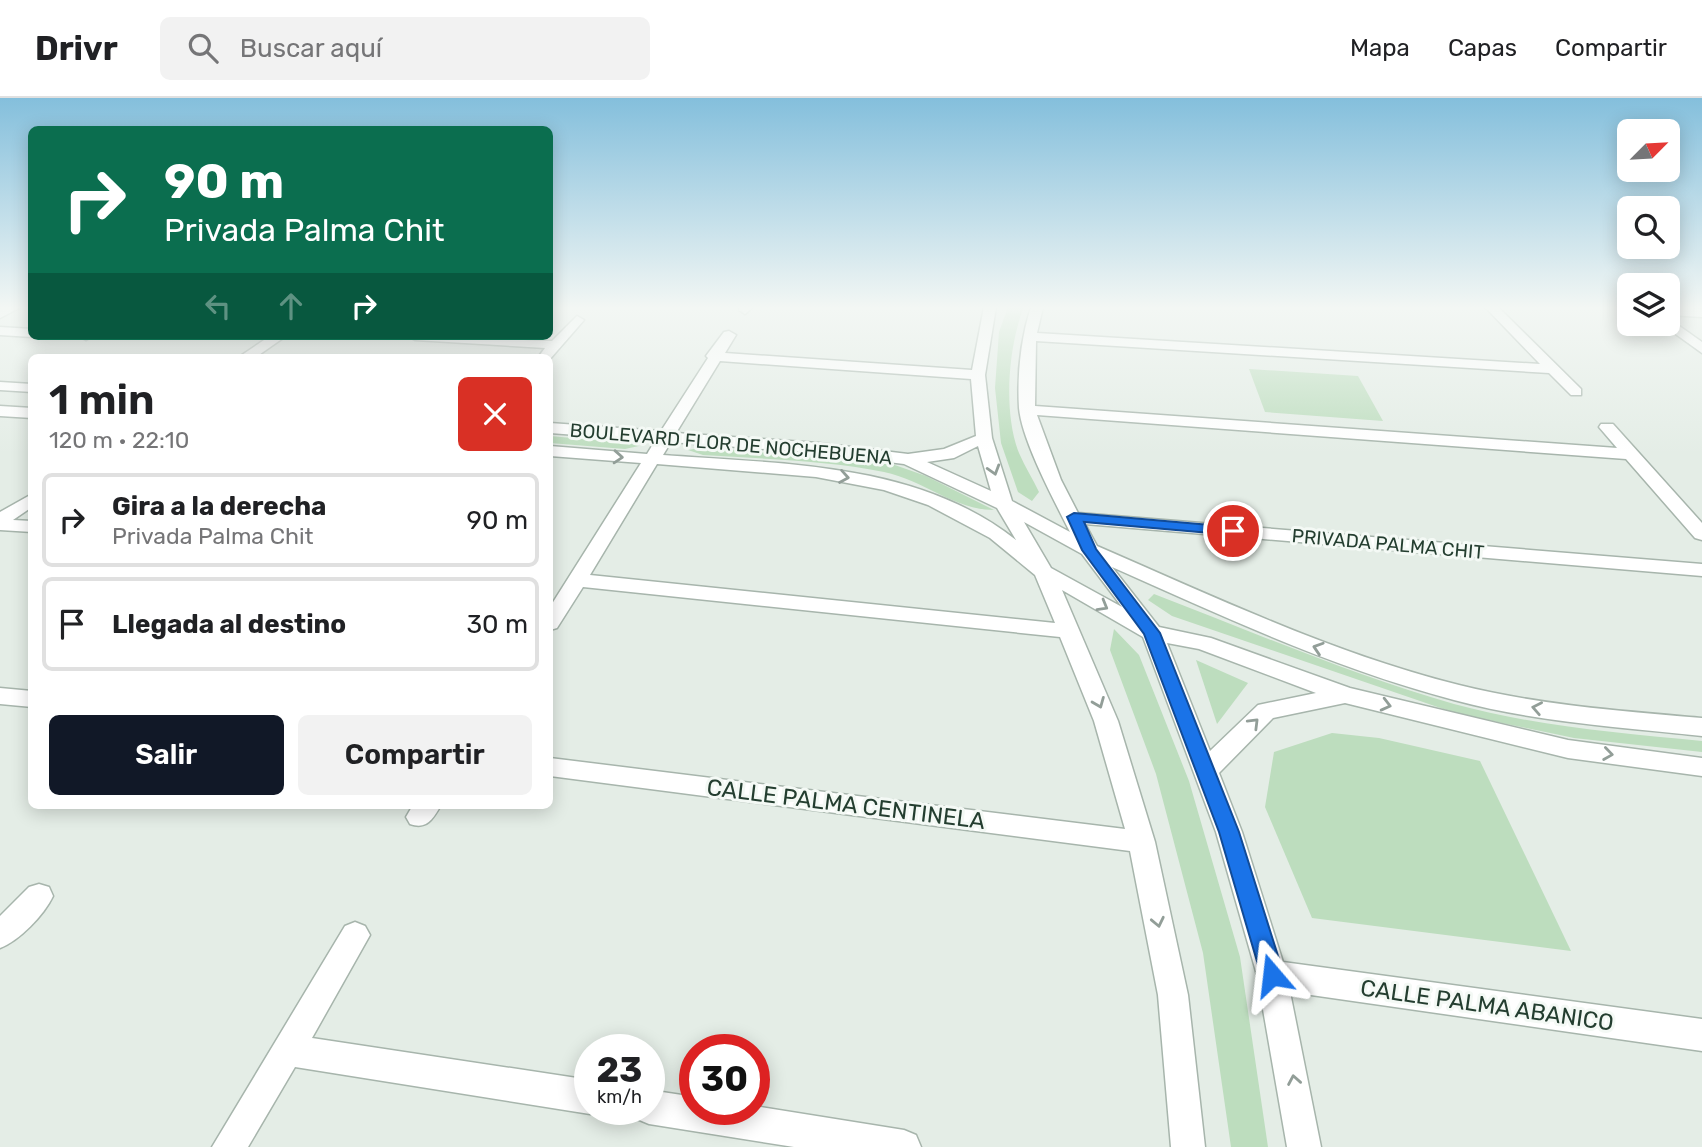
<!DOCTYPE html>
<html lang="es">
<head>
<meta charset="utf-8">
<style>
  body { margin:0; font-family:Rubik,sans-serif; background:#f2f2f2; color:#202124; height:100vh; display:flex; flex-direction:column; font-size:26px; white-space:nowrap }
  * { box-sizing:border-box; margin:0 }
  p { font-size:23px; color:#757577 }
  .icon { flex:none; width:38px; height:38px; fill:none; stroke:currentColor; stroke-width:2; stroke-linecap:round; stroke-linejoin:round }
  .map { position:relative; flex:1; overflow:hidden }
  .panel { position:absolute; left:28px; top:256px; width:525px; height:455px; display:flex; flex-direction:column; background:#fff; border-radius:10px; box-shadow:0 4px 18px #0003 }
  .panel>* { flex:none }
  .guide { position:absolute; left:28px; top:28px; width:525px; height:214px; border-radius:10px; box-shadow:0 4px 18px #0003; background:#0b6e4f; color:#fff; overflow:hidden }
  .needle { width:46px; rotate:66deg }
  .buttons { position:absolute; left:1617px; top:21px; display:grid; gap:14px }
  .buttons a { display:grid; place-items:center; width:63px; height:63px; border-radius:10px; background:#fff; box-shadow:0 4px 18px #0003; font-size:35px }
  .speed { position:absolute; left:574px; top:936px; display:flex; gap:14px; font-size:35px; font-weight:700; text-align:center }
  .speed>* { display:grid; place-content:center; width:91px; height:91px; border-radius:50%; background:#fff; box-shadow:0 4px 18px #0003; line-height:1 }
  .speed small { font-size:18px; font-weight:400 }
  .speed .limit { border:10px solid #d22; background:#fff; color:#111 }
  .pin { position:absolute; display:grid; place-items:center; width:60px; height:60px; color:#fff; margin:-30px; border:4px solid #fff; border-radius:50%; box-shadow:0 2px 7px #0007 }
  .me { position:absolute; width:77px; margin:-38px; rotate:343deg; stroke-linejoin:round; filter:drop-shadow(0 0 5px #0008) }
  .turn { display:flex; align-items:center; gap:24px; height:147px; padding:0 21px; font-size:32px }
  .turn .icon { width:91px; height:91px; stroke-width:2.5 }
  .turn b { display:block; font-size:49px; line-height:60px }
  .lanes { display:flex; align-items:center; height:66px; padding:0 21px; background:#0003; justify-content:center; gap:35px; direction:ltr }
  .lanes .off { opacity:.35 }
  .round { display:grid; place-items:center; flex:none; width:74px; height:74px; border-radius:10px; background:#f2f2f2 }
  .headline { display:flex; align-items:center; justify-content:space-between; height:119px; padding:0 21px }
  h1 { font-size:42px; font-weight:600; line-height:52px }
  .action { display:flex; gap:14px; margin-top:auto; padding:14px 21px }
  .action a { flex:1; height:80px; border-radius:10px; background:#111827; color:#fff; font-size:28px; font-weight:600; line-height:80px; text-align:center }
  .action a+a { background:#f2f2f2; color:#202124 }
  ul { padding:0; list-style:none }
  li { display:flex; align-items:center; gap:21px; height:94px; margin:0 14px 10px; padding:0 7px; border:4px solid #e0e0e0; border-radius:10px }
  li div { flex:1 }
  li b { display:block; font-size:26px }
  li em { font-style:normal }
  header { display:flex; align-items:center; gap:42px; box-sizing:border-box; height:98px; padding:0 35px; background:#fff; border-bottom:2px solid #e0e0e0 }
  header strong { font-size:33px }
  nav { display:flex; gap:38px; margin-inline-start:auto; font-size:24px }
  .search { width:490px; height:63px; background:#f2f2f2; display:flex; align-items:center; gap:18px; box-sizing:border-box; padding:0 24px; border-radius:10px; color:#757577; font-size:26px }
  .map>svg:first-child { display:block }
  .green { fill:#bdddbe }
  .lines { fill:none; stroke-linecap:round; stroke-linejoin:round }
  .minor-casing { stroke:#a7b5ac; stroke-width:3 }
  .minor { fill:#fff; fill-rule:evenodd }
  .oneway { stroke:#929e98 }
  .route { fill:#1a73e8; stroke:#114b97; stroke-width:2 }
  .labels { text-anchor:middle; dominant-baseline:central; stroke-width:6; stroke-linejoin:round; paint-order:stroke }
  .street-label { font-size:19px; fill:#243e30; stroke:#f4f9f5 }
  .near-street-label { font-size:23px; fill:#243e30; stroke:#f4f9f5 }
</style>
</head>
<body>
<header>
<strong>Drivr</strong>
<div class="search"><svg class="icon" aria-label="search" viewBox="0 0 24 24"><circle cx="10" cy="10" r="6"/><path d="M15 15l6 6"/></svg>Buscar aquí</div>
<nav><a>Mapa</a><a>Capas</a><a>Compartir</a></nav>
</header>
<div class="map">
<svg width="1702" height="1049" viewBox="0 0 1702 1049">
  <rect width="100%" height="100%" fill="#e4ede6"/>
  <!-- green -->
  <g class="green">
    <path d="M 1008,209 L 1024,209 C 1008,248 1003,315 1019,355 C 1025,369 1033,381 1039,394 L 1032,403 L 1018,394 L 1001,345 L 995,290 L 999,234 Z"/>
    <polygon points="1249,271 1358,278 1383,323 1265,314"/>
    <polygon points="550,338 628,345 639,348 625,351 550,345"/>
    <path d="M 704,349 L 892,366 L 926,378 L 994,412 C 955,412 923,382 884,374 C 825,362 763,361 703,357 L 688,352 Z"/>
    <path d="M 1154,496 C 1253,534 1352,577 1454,606 C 1535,628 1619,635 1702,643 L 1702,654 L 1574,640 L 1455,615 L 1172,518 L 1148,502 Z"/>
    <polygon points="1114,531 1139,557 1189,683 1240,859 1268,1049 1231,1049 1203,855 1156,676 1110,552"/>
    <polygon points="1196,562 1248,585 1217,626"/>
    <polygon points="1332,635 1379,640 1480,663 1571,853 1312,820 1265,709 1274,654"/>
  </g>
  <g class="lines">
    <defs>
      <g id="minor">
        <polygon points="5,209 21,209 0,220 0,211"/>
        <polygon points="741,209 753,209 745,216 739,212"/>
        <path d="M 984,209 L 996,209 L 985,277 L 992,340 L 1012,403 L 1070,434 C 1055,404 1022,343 1019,310 C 1017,277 1021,240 1031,209 L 1043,209 L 1037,235 L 1540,266 L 1485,209 L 1498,209 L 1581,291 L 1581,297 L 1571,297 L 1549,275 L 1036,243 L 1035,308 L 1617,350 L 1599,329 L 1601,326 L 1613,326 L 1702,425 L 1702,442 L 1695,440 L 1626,361 L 1037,317 L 1061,382 L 1078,415 L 1702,466 L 1702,478 L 1085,426 L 1097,448 C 1215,499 1334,556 1459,587 C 1539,607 1621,613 1702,620 L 1702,638 C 1619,629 1535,624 1454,602 C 1336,571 1224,519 1112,469 L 1159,529 L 1211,540 L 1350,590 L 1568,642 L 1702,660 L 1702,678 L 1568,660 L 1345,605 L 1273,620 L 1219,675 L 1242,734 L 1283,864 L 1702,921 L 1702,953 L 1290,894 L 1321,1049 L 1287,1049 L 1257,877 L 1216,734 L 1143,539 L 1062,492 L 1118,623 L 1155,744 L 1188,897 L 1205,1049 L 1171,1049 L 1158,897 L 1130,753 L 550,678 L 550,660 L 1125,731 L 1094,623 L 1060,539 L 583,489 L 557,530 L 550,532 L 550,509 L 641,365 L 550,358 L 550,348 L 647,356 L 655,343 L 550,335 L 550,325 L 661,333 L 708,260 L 706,258 L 724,234 L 729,233 L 736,237 L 725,255 L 972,272 ZM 720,263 L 971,281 L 976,338 L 944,351 L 908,356 L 818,345 L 676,335 ZM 671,344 L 818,355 L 904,366 L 997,410 L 1016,442 C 918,364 781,366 663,357 ZM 978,348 L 991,393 L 927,364 L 954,360 ZM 657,366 L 816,379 L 884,392 L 928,407 L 990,440 L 1035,477 L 1055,525 L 590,477 ZM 1024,424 L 1082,456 L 1122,509 L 1051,470 ZM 1167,545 L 1199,551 L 1316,595 L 1258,607 L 1210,653 Z"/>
        <polygon points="1668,209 1702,211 1702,219 1668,217"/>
        <polygon points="577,218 584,222 550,261 539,258 545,250 415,242 408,238 552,243"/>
        <polygon points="1668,220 1702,244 1702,255 1663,227 1668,226"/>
        <polygon points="0,229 32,231 32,238 36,238 32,239 0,237"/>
        <polygon points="78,238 93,238 86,242"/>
        <polygon points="270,238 286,238 256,259 239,259"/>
        <polygon points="0,284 32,286 32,294 0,292"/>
        <polygon points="0,308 32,310 32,320 0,318"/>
        <polygon points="32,396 32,409 13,422 32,423 32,434 0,432 0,414"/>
        <polygon points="0,590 32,593 32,609 0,606"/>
        <path d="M 413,707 L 441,707 C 433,721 427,732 410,726 L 406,719 Z"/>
        <path d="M 39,786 L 49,789 L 53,798 C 44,817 19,843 0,850 L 0,818 L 29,789 Z"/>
        <polygon points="355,824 365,828 370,837 312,940 590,982 590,1012 600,1012 590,1016 295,969 248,1049 212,1049 345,828"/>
        <polygon points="649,992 695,999 695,1012 754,1012 754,1008 904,1032 916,1037 921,1049 794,1049 649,1026 637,1021 633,1012 649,1012"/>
      </g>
    </defs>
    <!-- minor casing -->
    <use href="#minor" class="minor-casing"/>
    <!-- minor -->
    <use href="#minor" class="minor"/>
  </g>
  <!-- one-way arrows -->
  <defs><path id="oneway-chevron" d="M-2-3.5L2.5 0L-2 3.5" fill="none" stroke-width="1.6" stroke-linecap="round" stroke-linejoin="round" transform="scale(1.75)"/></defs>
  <g class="oneway">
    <use href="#oneway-chevron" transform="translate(618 359) rotate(4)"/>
    <use href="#oneway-chevron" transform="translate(994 372) rotate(73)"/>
    <use href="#oneway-chevron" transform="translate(844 379) rotate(10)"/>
    <use href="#oneway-chevron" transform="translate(1103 508) rotate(30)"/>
    <use href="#oneway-chevron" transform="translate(1318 550) rotate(-162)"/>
    <use href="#oneway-chevron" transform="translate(1099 605) rotate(68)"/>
    <use href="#oneway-chevron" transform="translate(1386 607) rotate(14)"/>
    <use href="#oneway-chevron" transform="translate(1537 610) rotate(-169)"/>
    <use href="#oneway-chevron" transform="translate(1254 625) rotate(-45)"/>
    <use href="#oneway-chevron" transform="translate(1608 656) rotate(8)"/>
    <use href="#oneway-chevron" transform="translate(1158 824) rotate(78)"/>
    <use href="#oneway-chevron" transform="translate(1294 982) rotate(-100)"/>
  </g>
  <!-- sky -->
  <linearGradient id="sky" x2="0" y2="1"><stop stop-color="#84bfdc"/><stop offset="0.59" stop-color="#f3f7f4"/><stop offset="1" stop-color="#f3f7f4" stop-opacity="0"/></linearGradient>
  <rect width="1702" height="356" fill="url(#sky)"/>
  <!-- route -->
  <polygon class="route" points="1074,415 1233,429 1240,433 1233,437 1084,424 1096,451 1160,535 1239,734 1284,877 1281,885 1272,888 1264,885 1261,877 1219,734 1144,536 1082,452 1067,419"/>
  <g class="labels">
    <!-- street labels -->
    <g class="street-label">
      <text transform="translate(731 346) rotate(5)">BOULEVARD FLOR DE NOCHEBUENA</text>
      <text transform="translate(1388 446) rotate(5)">PRIVADA PALMA CHIT</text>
    </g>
    <!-- near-street labels -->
    <g class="near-street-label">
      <text transform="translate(846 706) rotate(7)">CALLE PALMA CENTINELA</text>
      <text transform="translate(1487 907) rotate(8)">CALLE PALMA ABANICO</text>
    </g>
  </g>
</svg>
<div class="buttons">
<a><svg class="needle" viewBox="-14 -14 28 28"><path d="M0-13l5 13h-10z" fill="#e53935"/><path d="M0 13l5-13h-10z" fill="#757577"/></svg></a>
<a><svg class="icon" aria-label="search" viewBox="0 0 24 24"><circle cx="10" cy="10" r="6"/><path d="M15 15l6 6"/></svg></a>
<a><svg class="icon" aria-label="layers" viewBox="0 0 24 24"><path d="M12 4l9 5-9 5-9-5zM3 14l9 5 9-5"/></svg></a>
</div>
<div class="speed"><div>23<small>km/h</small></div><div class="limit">30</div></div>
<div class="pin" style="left:1233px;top:433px;background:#d93025"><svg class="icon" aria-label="arrive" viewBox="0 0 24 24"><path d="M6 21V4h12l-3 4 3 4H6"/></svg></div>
<svg class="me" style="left:1272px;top:877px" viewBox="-20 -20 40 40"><path d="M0-17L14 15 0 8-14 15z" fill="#1a73e8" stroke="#fff" stroke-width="4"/></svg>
<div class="guide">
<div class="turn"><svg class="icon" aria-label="right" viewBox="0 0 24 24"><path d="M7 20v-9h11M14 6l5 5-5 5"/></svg><div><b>90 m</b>Privada Palma Chit</div></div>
<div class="lanes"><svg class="icon off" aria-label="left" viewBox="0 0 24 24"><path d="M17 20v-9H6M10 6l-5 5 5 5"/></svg><svg class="icon off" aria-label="ahead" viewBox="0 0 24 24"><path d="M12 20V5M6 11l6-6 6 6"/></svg><svg class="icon" aria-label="right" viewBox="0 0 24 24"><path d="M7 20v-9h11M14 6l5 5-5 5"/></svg></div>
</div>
<section class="panel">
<div class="headline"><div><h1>1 min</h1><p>120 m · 22:10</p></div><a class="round" style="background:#d93025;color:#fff"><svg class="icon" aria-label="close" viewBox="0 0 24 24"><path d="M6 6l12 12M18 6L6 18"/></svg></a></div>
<ul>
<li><svg class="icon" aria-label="right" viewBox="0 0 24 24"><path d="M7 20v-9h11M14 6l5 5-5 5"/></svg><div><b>Gira a la derecha</b><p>Privada Palma Chit</p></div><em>90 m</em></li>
<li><svg class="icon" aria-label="arrive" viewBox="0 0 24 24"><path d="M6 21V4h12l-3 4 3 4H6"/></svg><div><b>Llegada al destino</b></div><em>30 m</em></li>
</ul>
<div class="action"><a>Salir</a><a>Compartir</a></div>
</section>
</div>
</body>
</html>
